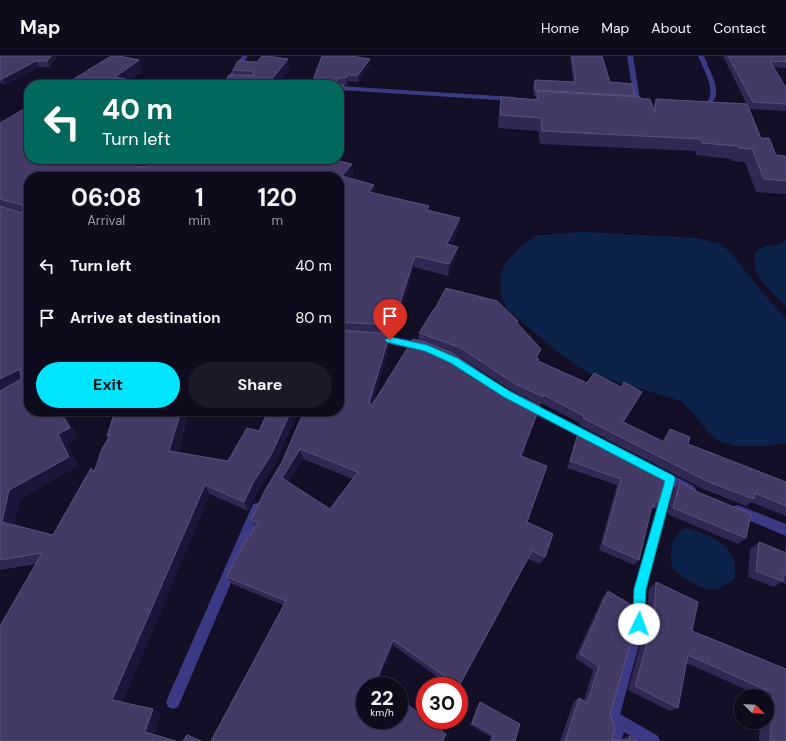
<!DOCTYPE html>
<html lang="en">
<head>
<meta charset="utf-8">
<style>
  body { margin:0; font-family:"DM Sans",sans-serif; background:#1c1929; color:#f1f3f6; height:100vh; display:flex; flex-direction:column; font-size:15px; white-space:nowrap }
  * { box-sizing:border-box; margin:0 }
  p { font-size:13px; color:#9b9ba3 }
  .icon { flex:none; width:22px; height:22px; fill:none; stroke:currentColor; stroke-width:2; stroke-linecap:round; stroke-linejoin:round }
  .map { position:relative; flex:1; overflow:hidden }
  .details { position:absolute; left:24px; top:116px; width:320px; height:244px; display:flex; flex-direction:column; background:#0e0b1c; border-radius:16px; box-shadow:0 1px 3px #0004,0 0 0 1px #2e2b3b }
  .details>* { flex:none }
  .hud { position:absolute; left:24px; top:24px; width:320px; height:84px; border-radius:16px; box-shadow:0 1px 3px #0004,0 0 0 1px #2e2b3b; background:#00695c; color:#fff; overflow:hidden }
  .needle { width:26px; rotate:114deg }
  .buttons { position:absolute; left:734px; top:633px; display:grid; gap:8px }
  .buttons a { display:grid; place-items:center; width:40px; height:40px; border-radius:50%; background:#0e0b1c; box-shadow:0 1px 3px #0004,0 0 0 1px #2e2b3b; font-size:20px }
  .speed { position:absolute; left:356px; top:621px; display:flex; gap:8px; font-size:20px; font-weight:700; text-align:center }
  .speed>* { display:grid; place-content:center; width:52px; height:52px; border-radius:50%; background:#0e0b1c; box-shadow:0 1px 3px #0004,0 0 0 1px #2e2b3b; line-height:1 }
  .speed small { font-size:10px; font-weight:400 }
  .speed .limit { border:6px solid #d22; background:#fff; color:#111 }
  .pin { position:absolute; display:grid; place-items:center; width:34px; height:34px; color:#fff; margin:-41px -17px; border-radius:50% 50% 50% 0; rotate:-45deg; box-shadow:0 0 4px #0007 }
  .pin .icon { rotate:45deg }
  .me { position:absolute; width:44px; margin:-22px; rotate:3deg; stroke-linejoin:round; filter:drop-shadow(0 0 3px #0008) }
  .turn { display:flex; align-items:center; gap:14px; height:84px; padding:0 12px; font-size:18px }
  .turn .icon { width:52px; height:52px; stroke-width:2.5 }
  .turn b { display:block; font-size:28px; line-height:34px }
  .eta { display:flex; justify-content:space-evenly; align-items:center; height:68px; text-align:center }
  .eta b { font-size:24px; font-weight:700; line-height:28px }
  .action { display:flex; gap:8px; margin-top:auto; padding:8px 12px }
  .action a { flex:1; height:46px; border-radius:24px; background:#00e5ff; color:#111; font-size:16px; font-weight:700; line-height:46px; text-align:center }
  .action a+a { background:#1c1929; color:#f1f3f6 }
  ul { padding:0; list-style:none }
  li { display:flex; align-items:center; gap:12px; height:52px; padding:0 12px }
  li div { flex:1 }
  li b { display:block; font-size:15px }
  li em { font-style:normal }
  header { display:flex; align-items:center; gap:24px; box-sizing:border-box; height:56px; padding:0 20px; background:#0e0b1c; border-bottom:1px solid #2e2b3b }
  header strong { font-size:19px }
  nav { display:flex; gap:22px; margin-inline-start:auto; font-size:14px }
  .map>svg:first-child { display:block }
  .water { fill:#0c2248 }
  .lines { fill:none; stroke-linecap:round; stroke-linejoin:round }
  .lane { fill:#3d3a85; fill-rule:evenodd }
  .street { fill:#3d3a85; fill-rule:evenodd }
  .wall { fill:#312854; fill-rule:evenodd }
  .shaded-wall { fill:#1d163a }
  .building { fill:#433a66; stroke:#5a527e; fill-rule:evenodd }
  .route { fill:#00e5ff; stroke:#0095a6 }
</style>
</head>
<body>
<header>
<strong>Map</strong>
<nav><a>Home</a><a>Map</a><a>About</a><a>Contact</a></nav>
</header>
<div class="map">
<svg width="786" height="685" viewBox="0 0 786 685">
  <rect width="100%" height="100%" fill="#130f26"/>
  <!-- water -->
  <g class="water">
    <polygon points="585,176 697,182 720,188 731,197 763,237 786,263 786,387 767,390 736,390 719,385 706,374 695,359 681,345 588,317 555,294 506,252 501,238 500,222 505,208 518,193 537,179"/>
    <path d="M 786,184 L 786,250 C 777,243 759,224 755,213 C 754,209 755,202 755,197 C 766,185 777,193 786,184 Z"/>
    <path d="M 685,472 C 712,477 742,493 734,524 C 728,526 721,532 716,533 C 700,535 683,521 672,512 C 670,496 670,481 685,472 Z"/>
  </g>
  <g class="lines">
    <!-- lane -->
    <polygon class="lane" points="257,447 261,448 263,452 178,651 173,653 168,651 166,646 168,641 253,448"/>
    <!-- street -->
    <g class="street">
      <polygon points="242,0 248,0 229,29 223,29"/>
      <polygon points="627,0 633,0 641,50 638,52 635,50"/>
      <path d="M 698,0 L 704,0 C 712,21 730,45 698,54 L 695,52 L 696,51 C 701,49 707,48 709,43 C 715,32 702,10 698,0 Z"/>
      <polygon points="339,30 515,41 518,43 515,45 339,34"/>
      <path d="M 377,280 C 387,280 422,284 427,291 L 422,295 L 374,285 L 372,283 L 374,281 Z"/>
      <polygon points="527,345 595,379 596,382 595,385 591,386 587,385 523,352 522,349 523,346"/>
      <polygon points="655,410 694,430 696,434 694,438 690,439 673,431 646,533 645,567 620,658 658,680 660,685 639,685 624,676 621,685 607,685 612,669 607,666 605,661 633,567 634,533 664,425 651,418 650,415 651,412"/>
      <polygon points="738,449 786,468 786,480 734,458 732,454 734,450"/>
    </g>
  </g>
  <!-- wall -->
  <g class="wall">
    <polygon points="0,0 57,0 50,11 39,11 5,29 0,27"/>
    <polygon points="570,0 602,0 610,26 635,40 641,43 653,52 656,43 761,82 776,99 786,102 786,138 756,136 745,106 732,105 731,103 696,99 695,95 540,88 538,75 498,72 499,53 501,41 535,43 536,40 534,40 533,30 535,24 573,26"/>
    <polygon points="723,0 786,0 786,12 774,11 786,32 786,55 749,53"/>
    <polygon points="370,9 358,26 348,25 347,29 341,29 344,29 344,36 311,29"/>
    <polygon points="233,14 290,14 277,29 234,19"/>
    <path d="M 0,62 L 29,103 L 352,108 L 353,119 L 350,122 L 374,137 L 428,154 L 459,173 L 451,189 L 458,191 L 456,202 L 448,220 L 414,211 L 393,280 L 390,280 L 390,289 L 372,349 L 418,285 L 419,277 L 518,265 L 517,268 L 538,303 L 539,303 L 538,305 L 624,366 L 663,385 L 665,380 L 670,373 L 688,388 L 786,426 L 786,460 L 751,446 L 746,450 L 703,433 L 579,369 L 580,367 L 541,347 L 540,349 L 512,335 L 458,300 L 452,298 L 521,400 L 527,466 L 545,501 L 540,508 L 528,503 L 459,630 L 450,630 L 393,589 L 378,626 L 443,685 L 283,549 L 232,528 L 227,521 L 255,471 L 251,464 L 282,406 L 339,355 L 339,121 L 29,121 L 29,355 L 63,355 L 78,382 L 67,388 L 78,410 L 20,443 L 14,469 L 53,479 L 91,412 L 94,415 L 108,382 L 107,380 L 115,355 L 189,355 L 178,397 L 228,405 L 259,375 L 268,355 L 298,355 L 275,408 L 257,436 L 248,455 L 210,438 L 122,647 L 153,653 L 161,657 L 154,678 L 0,685 L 36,508 L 0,514 ZM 303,403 L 353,423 L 330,453 L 288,426 Z"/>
    <polygon points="579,375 660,447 655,453 653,452 650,455 639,504 634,509 599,494 617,429 567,412 576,382"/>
    <polygon points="680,426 746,482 738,488 667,458 674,433"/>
    <polygon points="786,481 786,528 781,526 774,531 748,521 750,493 759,486 785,496"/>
    <polygon points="656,526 692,575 786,613 786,685 759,685 760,666 767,666 767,640 761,640 686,607 678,652 670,655 628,634 646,567 649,533"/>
    <polygon points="608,535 610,658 612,669 612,684 622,684 623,682 630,680 638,685 560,685 574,645 579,642 584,644 593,614 575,602 603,541"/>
    <polygon points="480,646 515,685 489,685 491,681 470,669 478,649"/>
  </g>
  <!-- shaded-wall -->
  <g class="shaded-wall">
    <polygon points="51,0 57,0 50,11 47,5"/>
    <polygon points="288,3 290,14 277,29 267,29"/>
    <polygon points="370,3 370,9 358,26 358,19"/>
    <polygon points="139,4 143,15 123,29 115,21"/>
    <polygon points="36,5 39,11 5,29 2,23"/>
    <polygon points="347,19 348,25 347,29 346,22"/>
    <polygon points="344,29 344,36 339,53 339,45"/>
    <polygon points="0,62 6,73 0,83"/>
    <polygon points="140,103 157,103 139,121 134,110 134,108"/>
    <polygon points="352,108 353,119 343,132 342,120"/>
    <polygon points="374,129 374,140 369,136"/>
    <polygon points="460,162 459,173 446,199 447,188"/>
    <polygon points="458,191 456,202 448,220 449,208"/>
    <polygon points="415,200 414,211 393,280 393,269"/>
    <polygon points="390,278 390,289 369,358 369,347"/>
    <polygon points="541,293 538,302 533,310 536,302"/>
    <polygon points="20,313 29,323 2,337 0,334 0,323"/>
    <polygon points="60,355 63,355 78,382 67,388 78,410 20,443 13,475 2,466 9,434 58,378"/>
    <polygon points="181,355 189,355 175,405 169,395"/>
    <polygon points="291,355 298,355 275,408 257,436 248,455 244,446 253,427"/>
    <polygon points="300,393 303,403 285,432 282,422"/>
    <polygon points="205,429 210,438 122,648 112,644"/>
    <polygon points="393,584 393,589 377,630 376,625"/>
    <polygon points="153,653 161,657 154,678 145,676"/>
  </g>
  <!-- building -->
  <g class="building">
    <polygon points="0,0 51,0 47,5 36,5 2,23 0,23"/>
    <polygon points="111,0 119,0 139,4 115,21 154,29 64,29"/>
    <polygon points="262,0 267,0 288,3 267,29 223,29 229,19 254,19 254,17 250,15 233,14 238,5 257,6"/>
    <polygon points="322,0 351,0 370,3 358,19 347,19 346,22 337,22 337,29 344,29 339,45 339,29 311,29"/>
    <polygon points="572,0 602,0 610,26 632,28 635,40 535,34 535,24 576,26"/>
    <polygon points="728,0 786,0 786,6 770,5 786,32 786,48 753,46"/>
    <polygon points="537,35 640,41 641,43 650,43 655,57 656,43 747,48 761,82 769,82 776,99 785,100 786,102 786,125 764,123 752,93 739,92 738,90 702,87 701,83 542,75 541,62 500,59 501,41 538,44"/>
    <polygon points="29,50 29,103 140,103 134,108 134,110 145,111 152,103 303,103 320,107 323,103 330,103 352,108 342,120 374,129 369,136 429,150 427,154 460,162 447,188 458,191 449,208 415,200 393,269 339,266 339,121 29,121 29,355 60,355 70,372 58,378 69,401 9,434 2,466 53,479 91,412 94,416 102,393 111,378 107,380 115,355 181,355 169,395 228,405 247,372 259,375 268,355 291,355 271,399 253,427 244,446 205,429 112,644 153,653 145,676 176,685 0,685 0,570 42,497 0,504 0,335 21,323 20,313 0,323 0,150 21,157 23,155 23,149 0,143 0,67"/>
    <polygon points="446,232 497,245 518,265 517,267 541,293 536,302 539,303 538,305 587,327 594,317 621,331 624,326 642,336 623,366 664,386 670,373 690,381 688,388 786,426 786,450 755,437 754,443 709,426 583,362 584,360 544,339 543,341 514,327 459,291 419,277 434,253 435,253"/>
    <path d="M 339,274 L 390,278 L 369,347 L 372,349 L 413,283 L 425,286 L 452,297 L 505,333 L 540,350 L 521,400 L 547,410 L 527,466 L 553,478 L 545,501 L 532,495 L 459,630 L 393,584 L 376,625 L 383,630 L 365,630 L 365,664 L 399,664 L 399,642 L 425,662 L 425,664 L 427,664 L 446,678 L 443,685 L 211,685 L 286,545 L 227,521 L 234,505 L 257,467 L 251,464 L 264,436 L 282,406 L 304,355 L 339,355 ZM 300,393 L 358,416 L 330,453 L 282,422 Z"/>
    <polygon points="579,375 667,421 660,447 655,445 654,451 652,450 639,504 603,488 621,423 570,405"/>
    <polygon points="680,426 700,437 751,458 746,482 673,452"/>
    <polygon points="759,486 786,497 786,519 783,518 783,525 756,515"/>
    <polygon points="656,526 698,546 692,575 786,613 786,685 770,685 773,637 688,599 678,652 635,630 654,562"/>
    <polygon points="608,535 638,553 638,562 610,658 613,665 612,669 615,671 612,684 628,684 630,680 638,685 565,685 579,642 587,647 599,610 580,598"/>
    <polygon points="480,646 520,668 515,685 491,685 494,679 472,667"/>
    <polygon points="187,679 201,685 183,685"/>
  </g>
  <!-- route -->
  <polygon class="route" points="390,281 427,289 457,302 511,336 674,420 675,423 646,533 644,568 643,572 639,573 634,572 633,568 634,533 665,425 504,341 451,307 425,295 387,286 385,284"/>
</svg>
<div class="buttons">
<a><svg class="needle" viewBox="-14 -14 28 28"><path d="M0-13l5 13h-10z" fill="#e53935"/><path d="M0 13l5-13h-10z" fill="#9b9ba3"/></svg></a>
</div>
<div class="speed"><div>22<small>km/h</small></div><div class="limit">30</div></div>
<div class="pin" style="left:390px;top:284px;background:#d93025"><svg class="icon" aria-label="arrive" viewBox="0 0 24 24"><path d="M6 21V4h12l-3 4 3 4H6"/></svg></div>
<svg class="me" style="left:639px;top:568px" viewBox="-20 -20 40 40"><circle r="19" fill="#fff"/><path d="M0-13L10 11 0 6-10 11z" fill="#00e5ff"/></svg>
<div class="hud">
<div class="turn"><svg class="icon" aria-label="left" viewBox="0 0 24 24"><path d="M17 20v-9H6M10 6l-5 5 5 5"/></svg><div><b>40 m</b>Turn left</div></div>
</div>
<section class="details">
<div class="eta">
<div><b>06:08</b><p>Arrival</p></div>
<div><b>1</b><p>min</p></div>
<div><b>120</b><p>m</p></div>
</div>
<ul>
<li><svg class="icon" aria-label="left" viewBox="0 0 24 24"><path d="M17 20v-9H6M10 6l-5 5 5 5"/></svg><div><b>Turn left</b></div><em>40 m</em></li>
<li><svg class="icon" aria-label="arrive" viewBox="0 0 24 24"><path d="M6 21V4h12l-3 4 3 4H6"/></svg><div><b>Arrive at destination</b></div><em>80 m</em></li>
</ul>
<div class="action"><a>Exit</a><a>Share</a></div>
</section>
</div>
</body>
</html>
